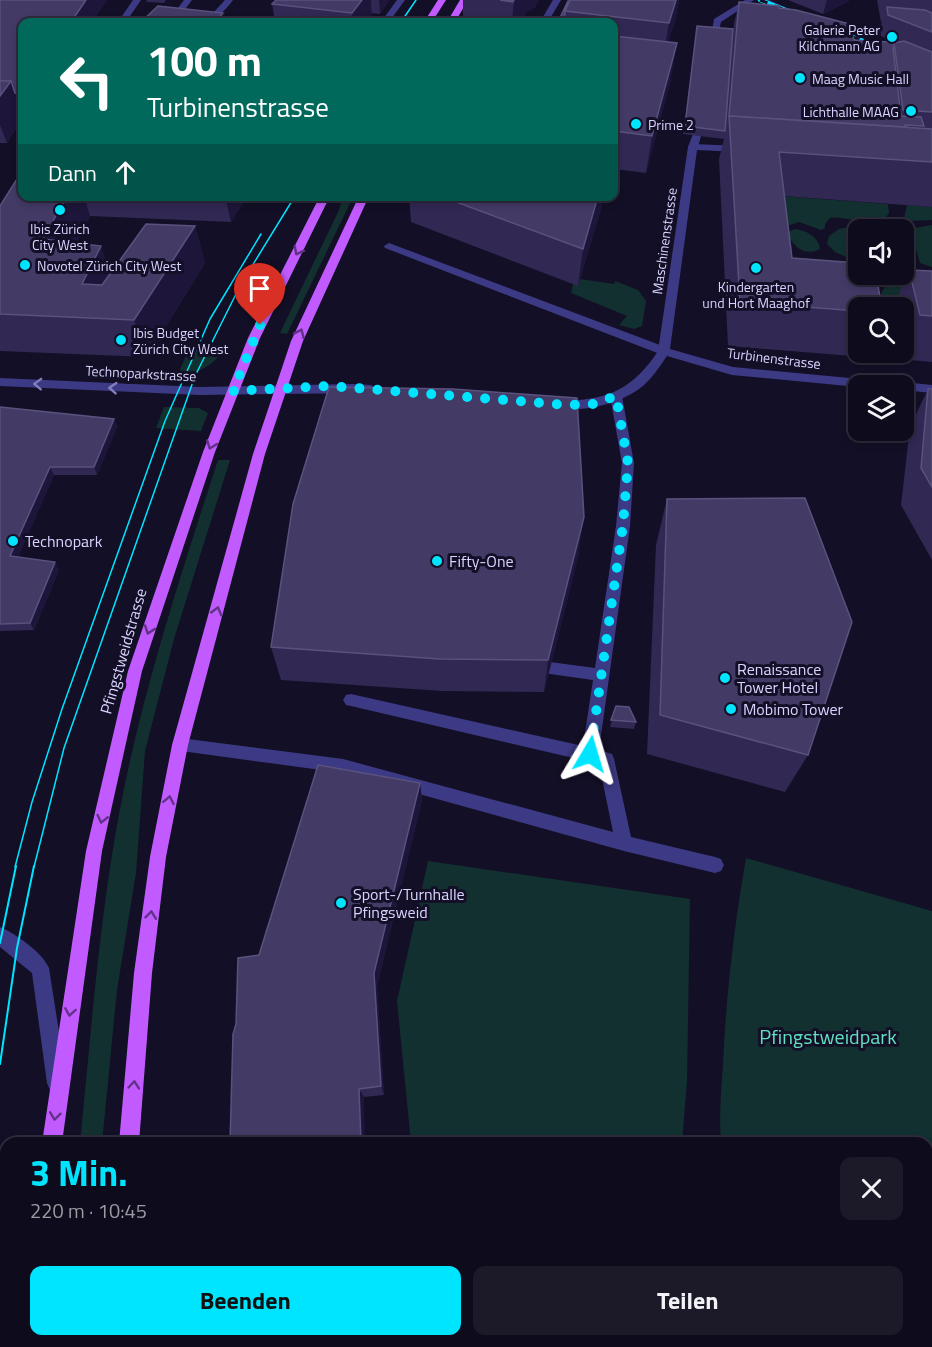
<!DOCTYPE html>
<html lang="de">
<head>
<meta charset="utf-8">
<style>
  body { margin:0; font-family:"Titillium Web",sans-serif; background:#1c1929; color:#f1f3f6; height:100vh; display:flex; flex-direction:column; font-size:22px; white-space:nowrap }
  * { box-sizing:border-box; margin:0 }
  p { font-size:20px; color:#9b9ba3 }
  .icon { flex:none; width:33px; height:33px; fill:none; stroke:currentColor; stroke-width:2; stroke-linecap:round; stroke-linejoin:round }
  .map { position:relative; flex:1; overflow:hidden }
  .details { position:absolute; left:0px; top:1137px; width:933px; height:210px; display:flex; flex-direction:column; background:#0e0b1c; border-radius:18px 18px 0 0; box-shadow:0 3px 9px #0003,0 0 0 2px #2e2b3b }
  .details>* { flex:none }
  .guide { position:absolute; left:18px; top:18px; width:600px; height:183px; border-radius:12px; box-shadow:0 3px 9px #0003,0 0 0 2px #2e2b3b; background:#00695c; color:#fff; overflow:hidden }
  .fabs { position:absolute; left:848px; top:219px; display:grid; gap:12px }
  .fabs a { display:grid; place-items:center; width:66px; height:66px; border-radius:12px; background:#0e0b1c; box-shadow:0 3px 9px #0003,0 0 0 2px #2e2b3b; font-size:30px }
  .pin { position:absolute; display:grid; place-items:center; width:51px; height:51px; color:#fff; margin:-62px -26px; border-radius:50% 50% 50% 0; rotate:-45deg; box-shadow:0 0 6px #0007 }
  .pin .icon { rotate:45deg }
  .me { position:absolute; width:66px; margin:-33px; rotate:7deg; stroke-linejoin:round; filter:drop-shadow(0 0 4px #0008) }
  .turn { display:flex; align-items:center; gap:21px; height:126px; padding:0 30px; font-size:27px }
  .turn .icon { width:78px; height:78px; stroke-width:2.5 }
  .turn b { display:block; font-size:42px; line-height:51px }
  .then { display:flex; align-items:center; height:57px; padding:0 30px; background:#0003; gap:12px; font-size:22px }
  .round { display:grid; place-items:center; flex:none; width:63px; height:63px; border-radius:12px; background:#1c1929 }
  .headline { display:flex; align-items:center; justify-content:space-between; height:102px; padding:0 30px }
  h1 { font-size:36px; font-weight:700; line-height:45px; color:#00e5ff }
  .button { display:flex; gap:12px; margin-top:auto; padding:12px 30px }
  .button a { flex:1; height:69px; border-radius:12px; background:#00e5ff; color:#111; font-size:24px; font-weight:700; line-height:69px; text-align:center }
  .button a+a { background:#1c1929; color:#f1f3f6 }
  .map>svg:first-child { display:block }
  .green { fill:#12302f }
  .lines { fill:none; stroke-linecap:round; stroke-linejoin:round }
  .service { fill:#3d3a85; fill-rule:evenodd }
  .minor { fill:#3d3a85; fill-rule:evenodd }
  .primary { fill:#c25bff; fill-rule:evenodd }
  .tram-far1 { stroke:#00e5ff; stroke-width:1.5 }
  .tram { stroke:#00e5ff; stroke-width:2 }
  .rail-casing { stroke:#00e5ff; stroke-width:4.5 }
  .rail { stroke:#130f26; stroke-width:3; stroke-dasharray:8; stroke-linecap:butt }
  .wall { fill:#312854 }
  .shaded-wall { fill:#1d163a }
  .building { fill:#433a66; stroke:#5a527e; stroke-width:1.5 }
  .oneway { stroke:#623188 }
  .oneway2 { stroke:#837fbc }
  .route { stroke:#00e5ff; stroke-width:10; stroke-dasharray:0 18 }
  .poi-dot { fill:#00e5ff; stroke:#130f26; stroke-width:2 }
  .labels { text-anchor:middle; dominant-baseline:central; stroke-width:6; stroke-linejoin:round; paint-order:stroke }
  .far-poi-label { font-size:14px; fill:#d9d4ff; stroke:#130f26; text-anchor:start }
  .far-street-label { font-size:14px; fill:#d9d4ff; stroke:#130f26 }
  .poi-label { font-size:16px; fill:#d9d4ff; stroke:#130f26; text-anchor:start }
  .street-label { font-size:16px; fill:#d9d4ff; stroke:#130f26 }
  .near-park-label { font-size:20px; fill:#5fe0c0; stroke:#130f26 }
</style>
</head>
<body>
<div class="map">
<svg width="932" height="1347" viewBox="0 0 932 1347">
  <rect width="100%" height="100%" fill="#130f26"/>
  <!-- green -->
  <g class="green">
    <path d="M 767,195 L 888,204 L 889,213 C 876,235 849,214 830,218 L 825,224 L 825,228 L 821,230 L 799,222 L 783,227 Z"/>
    <polygon points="343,197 353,197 287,334 280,333 339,210"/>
    <polygon points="907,205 932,207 932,220 910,221 904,218"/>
    <polygon points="857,225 874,229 858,230 858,262 835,252 827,244 829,236 839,229"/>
    <polygon points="932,225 932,267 920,263 916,249 903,245 903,230"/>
    <path d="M 794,229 C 806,230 819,237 820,249 C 805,257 793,247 787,233 Z"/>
    <path d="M 909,272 L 903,308 L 879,308 C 879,287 891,277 909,272 Z"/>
    <polygon points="580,279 614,284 615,281 638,290 646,301 642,326 634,329 619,325 627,316 571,293 573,284"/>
    <path d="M 191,345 L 223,348 C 215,368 195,372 176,378 Z"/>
    <polygon points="164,407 199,408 208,413 201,431 156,428"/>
    <path d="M 218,460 L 230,460 L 174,639 L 145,751 L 136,873 L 117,990 L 102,1143 L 80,1143 C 91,1033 99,922 119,814 C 142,692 180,577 218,460 Z"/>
    <path d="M 746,858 L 932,911 L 932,1347 L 747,1347 L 747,1341 L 927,1341 L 927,1143 L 721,1143 C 719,1117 721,1091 723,1065 C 726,995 734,927 746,858 Z"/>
    <polygon points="428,861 690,899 687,1082 682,1143 411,1143 397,1001"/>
  </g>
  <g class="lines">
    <!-- service -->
    <g class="service">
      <polygon points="184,0 192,0 180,16 185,22 177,22 172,16"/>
      <path d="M 225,0 L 233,0 C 223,13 215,22 197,22 L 213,13 Z"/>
      <polygon points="397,0 405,0 389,22 381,22"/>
      <polygon points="553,0 561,0 548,22 540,22"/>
      <polygon points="745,0 754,0 721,22 718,35 711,37 714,19"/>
      <polygon points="758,0 769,0 807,17 800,19"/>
      <polygon points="834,27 884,46 885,48 878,50 831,31 830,29"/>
      <polygon points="693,134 701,136 698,147 693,150 688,147"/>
      <polygon points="389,243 668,348 670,351 664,355 660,354 385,248 384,246"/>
      <polygon points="616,392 622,396 634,463 630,526 599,750 612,754 614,759 631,837 715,857 721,859 724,865 721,871 715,873 624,851 343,773 174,750 172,745 174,740 180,738 343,759 613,832 599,764 351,706 346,705 343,700 346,695 351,694 583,746 593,680 550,674 545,672 543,668 545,664 550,662 595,668 616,526 622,463 610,396"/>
      <path d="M 0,927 C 16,934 42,952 49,968 L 67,1083 L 64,1090 L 57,1093 L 50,1090 L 47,1083 L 32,973 L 0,947 Z"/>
    </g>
    <!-- minor -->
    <g class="minor">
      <polygon points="133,0 141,0 126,22 118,22"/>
      <path d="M 693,144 L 740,146 L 745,149 L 740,152 L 697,150 L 670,349 L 733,367 L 892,382 L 897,385 L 903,382 L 932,385 L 932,393 L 903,390 L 903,386 L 858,387 L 732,375 L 667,356 C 660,366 653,377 643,386 C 621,404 581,414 553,407 L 553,401 L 557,400 C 604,402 632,391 658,351 L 688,147 Z"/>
      <polygon points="0,378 200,387 353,384 371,385 377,389 371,393 200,395 0,386"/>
    </g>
    <!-- primary -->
    <g class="primary">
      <polygon points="438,0 446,0 432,22 424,22"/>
      <polygon points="460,0 468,0 455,22 447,22"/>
      <polygon points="320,196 330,196 260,338 215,452 142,671 102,851 62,1143 42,1143 86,851 128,671 203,452 248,338"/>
      <polygon points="359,196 369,196 303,341 265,454 188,745 166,857 152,973 139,1143 119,1143 134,973 150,857 172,745 253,454 291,341"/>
      <polygon points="18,1341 40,1341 39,1347 17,1347"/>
      <rect x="102" y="1341" width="22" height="6"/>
    </g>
    <!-- tram-far1 -->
    <g class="tram-far1">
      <polyline points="401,22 416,0"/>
      <polyline points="15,867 32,802 62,709 165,421 210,319 261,234"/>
      <polyline points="34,867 64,748 195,376 241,284 295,196"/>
    </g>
    <!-- tram -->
    <g class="tram">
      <polyline points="0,943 16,866"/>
      <polyline points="0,1064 17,948 34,866"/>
    </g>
    <defs>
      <g id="rail">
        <polyline points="760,0 798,15"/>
        <polyline points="837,31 876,46"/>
      </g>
    </defs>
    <!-- rail casing -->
    <use href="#rail" class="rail-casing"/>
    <!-- rail -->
    <use href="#rail" class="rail"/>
  </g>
  <!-- wall -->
  <g class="wall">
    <polygon points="0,0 107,0 92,22 22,22 22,119 7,143 0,143"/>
    <polygon points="146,0 170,0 166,0 164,3 147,2"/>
    <polygon points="276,0 389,0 380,14 371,13 372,22 275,22 272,4"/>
    <polygon points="463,0 539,0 535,7 526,12 521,22 463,22"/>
    <polygon points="570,0 679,0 675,21 668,42 671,79 646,173 614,169 614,22 558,22"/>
    <polygon points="788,0 849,0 849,1 823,14"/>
    <polygon points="877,0 932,0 932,207 784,196 792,258 858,308 858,352 866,352 865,357 728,346 719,159 724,139 683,134 697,26 730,70 734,24 739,2 779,8 854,40 894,44 896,42 881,36 880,28 882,22 881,22"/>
    <polygon points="22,196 247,196 231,222 90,216 76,243 111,274 195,226 205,263 147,357 0,351 0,206"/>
    <polygon points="409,196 603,196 602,205 578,286 411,222"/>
    <polygon points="909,270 932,271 932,362 899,359 898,352 903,352 903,308 893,308"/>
    <polygon points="928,389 932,389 932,560 901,505 910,427"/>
    <polygon points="0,407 114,419 117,427 97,475 54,475 18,557 59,570 34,630 0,631"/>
    <polygon points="667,499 808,755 785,792 647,754 656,545"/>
    <polygon points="579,553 544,692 442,691 281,680 271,647"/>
    <polygon points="616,706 636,722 634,729 610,727"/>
    <polygon points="420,783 422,800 377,986 384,1095 364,1097 259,955"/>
  </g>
  <!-- shaded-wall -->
  <g class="shaded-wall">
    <polygon points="86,0 107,0 92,22 71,22"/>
    <polygon points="362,0 371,0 372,22 353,22 352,13"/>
    <polygon points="379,0 389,0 380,14"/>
    <polygon points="514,0 539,0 535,7 526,12 521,22 512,22"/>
    <polygon points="676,0 679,0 675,21 663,58 669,23"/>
    <polygon points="827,0 849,0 849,1 823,14"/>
    <polygon points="223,13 225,22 215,22"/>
    <polygon points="677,43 671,79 646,173 652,136"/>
    <polygon points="11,81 22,112 22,119 7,143 0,125 0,96"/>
    <polygon points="67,196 84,196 90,216 58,277 43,239"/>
    <polygon points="225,196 247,196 231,222"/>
    <polygon points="598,196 603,196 602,205 578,286 583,249"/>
    <polygon points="195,226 205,263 147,357 134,320"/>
    <polygon points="101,246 114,284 98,318 82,284"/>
    <polygon points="114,419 117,427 97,475 94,467"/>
    <polygon points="50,467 54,475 15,564 10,556"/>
    <polygon points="584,517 579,553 544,692 548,660"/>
    <polygon points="55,562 59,570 34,630 30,623"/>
    <polygon points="420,783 422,800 377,986 384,1095 381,1086 374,973"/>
    <polygon points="359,1089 364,1097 365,1143 361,1143"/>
    <polygon points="369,1341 374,1341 374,1347 370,1347"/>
  </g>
  <!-- building -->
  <g class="building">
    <polygon points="0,0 86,0 71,22 22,22 22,91 21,93 15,93 11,81 0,81"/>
    <polygon points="276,0 362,0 352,13 272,4"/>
    <polygon points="500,0 514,0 513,2"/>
    <polygon points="570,0 676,0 669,23 565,11"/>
    <polygon points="568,1 569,1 565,11 564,22 558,22"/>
    <polygon points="739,2 779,6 779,8 796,10 850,24 854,40 890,42 894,44 895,47 893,48 901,116 921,117 924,126 905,125 906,127 729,116"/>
    <polygon points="158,6 223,13 215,22 141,22"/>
    <polygon points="887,7 925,10 932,13 932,32 888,15"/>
    <polygon points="697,26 733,29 725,131 685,126"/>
    <polygon points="614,36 677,43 652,136 614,131"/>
    <polygon points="904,41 932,52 932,112 903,110 894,43"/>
    <polygon points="0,81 11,81 0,96"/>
    <polygon points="729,116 932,129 932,162 779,152 792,258 858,263 858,274 876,274 882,308 858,308 858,311 740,302"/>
    <polygon points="22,171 22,196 67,196 43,239 101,246 82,284 102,285 146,224 195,226 134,320 0,314 0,206"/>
    <polygon points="440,196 598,196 583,249"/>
    <polygon points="909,270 932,271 932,316 920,315"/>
    <polygon points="329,387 453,389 577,398 584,517 548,660 440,659 271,647 293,504"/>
    <polygon points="928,389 932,389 932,487 921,468"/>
    <polygon points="0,407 114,419 94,467 50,467 10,556 55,562 30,623 0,624"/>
    <polygon points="805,498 852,622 808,755 660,715 667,499"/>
    <polygon points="616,706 629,707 636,722 611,720"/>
    <polygon points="318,765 420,783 374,973 381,1086 359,1089 361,1143 230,1143 233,1034 236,1024 238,958 259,955"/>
    <polygon points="224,1341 369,1341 370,1347 223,1347"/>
    <rect x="490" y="1341" width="119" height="6"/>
  </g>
  <!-- one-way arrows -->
  <defs><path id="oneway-chevron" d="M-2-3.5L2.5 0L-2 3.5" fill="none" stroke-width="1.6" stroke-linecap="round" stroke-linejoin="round" transform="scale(1.5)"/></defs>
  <g class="oneway">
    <use href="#oneway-chevron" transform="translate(298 251) rotate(117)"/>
    <use href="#oneway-chevron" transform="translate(300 333) rotate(-66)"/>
    <use href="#oneway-chevron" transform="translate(211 445) rotate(111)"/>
    <use href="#oneway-chevron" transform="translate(217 611) rotate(-75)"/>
    <use href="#oneway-chevron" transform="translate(149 630) rotate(109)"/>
    <use href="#oneway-chevron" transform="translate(169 800) rotate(-79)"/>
    <use href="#oneway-chevron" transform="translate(102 819) rotate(103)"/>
    <use href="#oneway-chevron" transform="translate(151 915) rotate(-83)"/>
    <use href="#oneway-chevron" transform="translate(70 1012) rotate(99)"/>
    <use href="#oneway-chevron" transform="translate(134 1085) rotate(-85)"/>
    <use href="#oneway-chevron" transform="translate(55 1116) rotate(97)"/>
  </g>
  <g class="oneway2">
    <use href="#oneway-chevron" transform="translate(38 384) rotate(-178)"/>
    <use href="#oneway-chevron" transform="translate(113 388) rotate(-176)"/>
  </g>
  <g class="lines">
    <!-- route -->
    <polyline class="route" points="260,325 233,391 330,386 567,405 593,404 616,396 628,463 623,525 590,754"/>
  </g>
  <!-- markers -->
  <g class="poi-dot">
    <circle cx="892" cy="37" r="6"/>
    <circle cx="800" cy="78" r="6"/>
    <circle cx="911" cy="111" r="6"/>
    <circle cx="636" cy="124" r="6"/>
    <circle cx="60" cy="210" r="6"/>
    <circle cx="25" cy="265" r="6"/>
    <circle cx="756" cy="268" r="6"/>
    <circle cx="121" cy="340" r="6"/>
    <circle cx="13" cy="541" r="6"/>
    <circle cx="437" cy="561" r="6"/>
    <circle cx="725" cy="678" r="6"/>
    <circle cx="731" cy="709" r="6"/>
    <circle cx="341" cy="903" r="6"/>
  </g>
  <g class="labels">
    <!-- far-poi labels -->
    <g class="far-poi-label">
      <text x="880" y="29" text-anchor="end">Galerie Peter<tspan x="880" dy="16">Kilchmann AG</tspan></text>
      <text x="812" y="78">Maag Music Hall</text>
      <text x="899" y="111" text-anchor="end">Lichthalle MAAG</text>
      <text x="648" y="124">Prime 2</text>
      <text x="60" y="228" text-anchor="middle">Ibis Zürich<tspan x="60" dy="16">City West</tspan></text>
      <text x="37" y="265">Novotel Zürich City West</text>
      <text x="756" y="286" text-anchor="middle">Kindergarten<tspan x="756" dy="16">und Hort Maaghof</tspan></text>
      <text x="133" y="332">Ibis Budget<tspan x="133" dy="16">Zürich City West</tspan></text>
    </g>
    <!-- far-street labels -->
    <g class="far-street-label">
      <text transform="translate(664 241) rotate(-82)">Maschinenstrasse</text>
      <text transform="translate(774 358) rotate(7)">Turbinenstrasse</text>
      <text transform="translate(141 373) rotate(3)">Technoparkstrasse</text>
    </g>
    <!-- poi labels -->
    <g class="poi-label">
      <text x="25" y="541">Technopark</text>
      <text x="449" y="561">Fifty-One</text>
      <text x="737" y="669">Renaissance<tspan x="737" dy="18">Tower Hotel</tspan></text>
      <text x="743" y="709">Mobimo Tower</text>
      <text x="353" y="894">Sport-/Turnhalle<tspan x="353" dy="18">Pfingsweid</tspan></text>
    </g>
    <!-- street labels -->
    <g class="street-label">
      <text transform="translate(123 651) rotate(-74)">Pfingstweidstrasse</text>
    </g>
    <!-- near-park labels -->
    <g class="near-park-label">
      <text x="828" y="1036">Pfingstweidpark</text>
    </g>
  </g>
</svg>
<div class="fabs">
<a><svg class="icon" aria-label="sound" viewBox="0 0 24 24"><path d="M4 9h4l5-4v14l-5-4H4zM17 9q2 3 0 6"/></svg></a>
<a><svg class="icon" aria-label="search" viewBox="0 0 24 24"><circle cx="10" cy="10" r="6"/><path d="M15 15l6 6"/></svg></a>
<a><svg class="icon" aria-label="layers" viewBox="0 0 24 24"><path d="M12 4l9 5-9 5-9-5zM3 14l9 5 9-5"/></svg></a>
</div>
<div class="pin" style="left:260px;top:325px;background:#d93025"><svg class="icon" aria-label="arrive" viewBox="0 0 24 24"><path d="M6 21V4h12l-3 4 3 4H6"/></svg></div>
<svg class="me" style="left:590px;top:754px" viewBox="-20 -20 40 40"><path d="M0-17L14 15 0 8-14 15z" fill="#00e5ff" stroke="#fff" stroke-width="4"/></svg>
<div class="guide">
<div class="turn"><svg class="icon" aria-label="left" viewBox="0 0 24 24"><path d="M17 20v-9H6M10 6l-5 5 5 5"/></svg><div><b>100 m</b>Turbinenstrasse</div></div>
<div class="then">Dann<svg class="icon" aria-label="ahead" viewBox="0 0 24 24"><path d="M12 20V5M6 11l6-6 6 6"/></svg></div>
</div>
<section class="details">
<div class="headline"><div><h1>3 Min.</h1><p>220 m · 10:45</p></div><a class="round"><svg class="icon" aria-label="close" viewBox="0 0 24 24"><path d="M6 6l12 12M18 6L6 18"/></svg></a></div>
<div class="button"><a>Beenden</a><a>Teilen</a></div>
</section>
</div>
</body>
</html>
